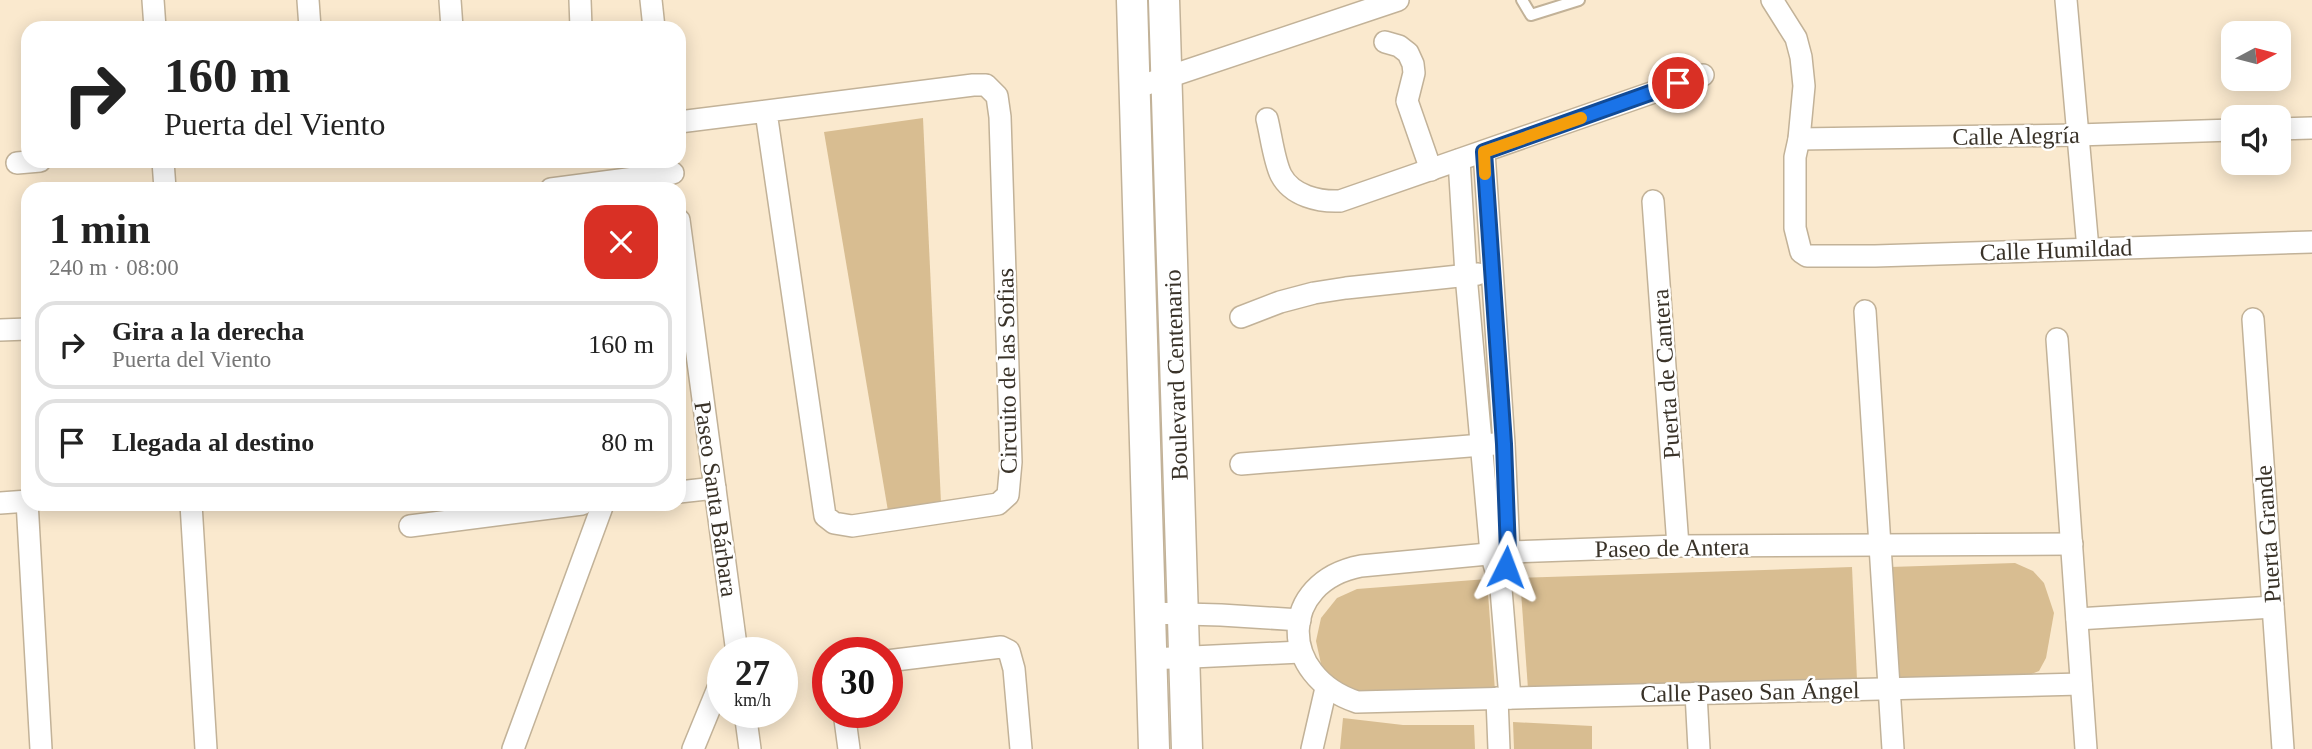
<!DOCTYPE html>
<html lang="es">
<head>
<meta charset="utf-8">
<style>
  :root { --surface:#fff; --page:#f6f6f6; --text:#222; --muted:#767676; --line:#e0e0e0 }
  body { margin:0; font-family:Georgia,serif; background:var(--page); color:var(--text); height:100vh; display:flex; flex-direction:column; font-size:26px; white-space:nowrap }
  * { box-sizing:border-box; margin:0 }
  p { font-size:23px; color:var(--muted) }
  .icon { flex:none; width:38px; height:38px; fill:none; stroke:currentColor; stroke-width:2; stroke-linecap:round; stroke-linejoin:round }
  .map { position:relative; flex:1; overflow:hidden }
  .details { position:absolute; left:21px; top:182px; width:665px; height:329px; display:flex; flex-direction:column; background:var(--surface); border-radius:21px; box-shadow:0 4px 18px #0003 }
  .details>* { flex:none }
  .banner { position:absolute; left:21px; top:21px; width:665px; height:147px; border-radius:21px; box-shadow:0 4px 18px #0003; background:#fff; color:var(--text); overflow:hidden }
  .needle { width:46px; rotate:83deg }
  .tools { position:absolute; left:2221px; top:21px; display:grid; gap:14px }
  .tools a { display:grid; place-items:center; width:70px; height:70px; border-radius:14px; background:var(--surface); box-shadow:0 4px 18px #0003; font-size:35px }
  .speed { position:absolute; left:707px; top:637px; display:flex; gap:14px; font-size:35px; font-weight:700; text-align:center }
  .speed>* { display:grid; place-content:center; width:91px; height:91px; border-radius:50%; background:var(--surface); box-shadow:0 4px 18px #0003; line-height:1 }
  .speed small { font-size:18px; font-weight:400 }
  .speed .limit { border:10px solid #d22; background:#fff; color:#111 }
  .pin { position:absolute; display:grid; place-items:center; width:60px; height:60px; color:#fff; margin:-30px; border:4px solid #fff; border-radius:50%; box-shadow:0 2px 7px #0007 }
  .me { position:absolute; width:77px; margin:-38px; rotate:3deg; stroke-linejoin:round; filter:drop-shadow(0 0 5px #0008) }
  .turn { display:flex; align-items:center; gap:24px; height:147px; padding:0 28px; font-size:32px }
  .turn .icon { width:91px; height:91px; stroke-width:2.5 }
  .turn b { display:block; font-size:49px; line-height:60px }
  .round { display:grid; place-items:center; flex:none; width:74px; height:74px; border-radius:21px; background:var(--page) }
  .headline { display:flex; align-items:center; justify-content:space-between; height:119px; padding:0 28px }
  h1 { font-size:42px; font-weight:700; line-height:52px }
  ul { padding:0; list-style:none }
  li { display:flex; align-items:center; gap:21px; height:88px; margin:0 14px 10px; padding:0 14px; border:4px solid var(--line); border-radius:21px }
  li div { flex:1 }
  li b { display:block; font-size:26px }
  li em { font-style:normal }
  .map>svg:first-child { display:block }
  .green { fill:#d8bd91 }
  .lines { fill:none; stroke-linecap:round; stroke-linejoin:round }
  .lane-casing { stroke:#c2b298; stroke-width:14 }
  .street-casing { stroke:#c2b298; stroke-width:24 }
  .secondary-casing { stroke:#c2b298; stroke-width:33 }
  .lane { stroke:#fff; stroke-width:10 }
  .street { stroke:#fff; stroke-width:21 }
  .secondary { stroke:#fff; stroke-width:30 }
  .route-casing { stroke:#114b97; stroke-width:18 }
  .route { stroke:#1a73e8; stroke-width:12 }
  .slow { stroke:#f59e0b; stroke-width:12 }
  .labels { text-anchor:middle; stroke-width:5; stroke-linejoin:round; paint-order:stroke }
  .street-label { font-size:24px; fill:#393228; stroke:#fff }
</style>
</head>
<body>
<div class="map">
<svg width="2312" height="749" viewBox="0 0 2312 749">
  <rect width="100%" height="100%" fill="#fae9ce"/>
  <!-- green -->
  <g class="green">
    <path d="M923 118 941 503 888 511 824 132Z"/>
    <path d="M2015 563 2033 571 2044 583 2054 613 2046 658 2039 671 2018 679 1896 677 1890 567Z"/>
    <path d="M1852 567 1857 680 1528 689 1520 578Z"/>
    <path d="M1487 579 1495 691 1362 694 1333 680 1321 664 1316 641 1321 618 1337 598 1357 589Z"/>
    <path d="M1343 718 1403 725H1474L1475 749H1340Z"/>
    <path d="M1513 722 1592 726V749H1514Z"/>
  </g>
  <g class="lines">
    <defs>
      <path id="lane" d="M1522 0 1531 15 1579 0"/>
      <g id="street">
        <path d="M153 0 155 28"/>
        <path d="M308 0 310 28"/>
        <path d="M450 0 452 28"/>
        <path d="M580 0 581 28"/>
        <path d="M651 0 654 28"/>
        <path d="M1772 0 1796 38 1801 57 1804 86 1799 139 1795 157V228L1801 252 1807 256H1875L2312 242"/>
        <path d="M2066 0 2088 249"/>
        <path d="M1385 42 1399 46 1408 53 1413 64 1414 73 1407 101 1431 170"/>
        <path d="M1135 88 1398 0"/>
        <path d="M1267 119C1271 135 1274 161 1281 175 1292 196 1319 202 1340 201L1703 75"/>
        <path d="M679 122 973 85H986L997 96 1000 117 1011 462 1008 495 998 504 852 526 834 523 825 516 766 112"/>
        <path d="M2278 129 2311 128"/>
        <path d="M1799 139 2077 135 2233 130"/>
        <path d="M1484 152 1504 444 1509 552 1506 563"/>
        <path d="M1459 160 1466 275 1491 553 1501 589 1510 698"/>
        <path d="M163 161 165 189"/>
        <path d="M17 163 40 161"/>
        <path d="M551 189 673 173"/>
        <path d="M1653 201 1678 546"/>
        <path d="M679 220 737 653"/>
        <path d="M1865 311 1893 749"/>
        <path d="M1241 317 1280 302 1314 293 1346 288 1478 274"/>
        <path d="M2253 319 2283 749"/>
        <path d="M0 330 28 329"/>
        <path d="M2057 339 2086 749"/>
        <path d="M1241 464 1495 444"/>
        <path d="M679 492 715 488"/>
        <path d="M27 501 41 749"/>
        <path d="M0 503 28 501"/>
        <path d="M191 504 206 749"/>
        <path d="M410 526 582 504"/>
        <path d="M2072 544 1678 546 1509 552 1361 566C1278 582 1278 676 1357 702L2081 684"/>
        <path d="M1149 613 1221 615 1300 620"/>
        <path d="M2077 619 2273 607"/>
        <path d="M1150 659 1301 652"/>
        <path d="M887 661 1001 647 1009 651 1014 669 1021 749"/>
        <path d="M1696 693 1699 749"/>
        <path d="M1497 698 1499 749"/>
        <path d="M745 712 750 749"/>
        <path d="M844 712 849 749"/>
        <path d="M513 749 603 504"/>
        <path d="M693 749 723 676"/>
        <path d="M1312 749 1326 688"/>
      </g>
      <g id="secondary">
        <path d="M1132 0 1154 749"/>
        <path d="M1164 0 1187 749"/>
      </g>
    </defs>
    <!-- lane casing -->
    <use href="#lane" class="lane-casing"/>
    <!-- street casing -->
    <use href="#street" class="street-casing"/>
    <!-- secondary casing -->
    <use href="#secondary" class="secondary-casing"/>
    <!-- lane -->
    <use href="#lane" class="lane"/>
    <!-- street -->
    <use href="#street" class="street"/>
    <!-- secondary -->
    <use href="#secondary" class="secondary"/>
  </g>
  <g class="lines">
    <defs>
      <path id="route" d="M1506 567 1508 552 1504 444 1484 152 1678 83"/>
    </defs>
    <!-- route casing -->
    <use href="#route" class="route-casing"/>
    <!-- route -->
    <use href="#route" class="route"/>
    <!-- slow -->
    <path class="slow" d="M1485 174 1484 152 1581 118"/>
  </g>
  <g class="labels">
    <!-- street labels -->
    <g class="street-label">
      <text transform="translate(2016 136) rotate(-1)" y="8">Calle Alegría</text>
      <text transform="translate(2056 250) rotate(-2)" y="8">Calle Humildad</text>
      <text transform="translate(1007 371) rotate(-91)" y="8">Circuito de las Sofias</text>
      <text transform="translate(1666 374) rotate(-94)" y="8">Puerta de Cantera</text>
      <text transform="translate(1176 375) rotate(-92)" y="8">Boulevard Centenario</text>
      <text transform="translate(716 499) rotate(82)" y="8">Paseo Santa Bárbara</text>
      <text transform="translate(2268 534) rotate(-94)" y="8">Puerta Grande</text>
      <text transform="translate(1672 548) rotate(-1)" y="8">Paseo de Antera</text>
      <text transform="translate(1750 692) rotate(-1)" y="8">Calle Paseo San Ángel</text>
    </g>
  </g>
</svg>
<div class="tools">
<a><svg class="needle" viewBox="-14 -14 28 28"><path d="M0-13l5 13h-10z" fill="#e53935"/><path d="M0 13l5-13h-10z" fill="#767676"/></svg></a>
<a><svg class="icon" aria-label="sound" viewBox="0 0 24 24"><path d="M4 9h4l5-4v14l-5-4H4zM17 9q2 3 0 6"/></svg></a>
</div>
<div class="speed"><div>27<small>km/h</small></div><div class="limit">30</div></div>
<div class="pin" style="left:1678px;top:83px;background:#d93025"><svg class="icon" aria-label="arrive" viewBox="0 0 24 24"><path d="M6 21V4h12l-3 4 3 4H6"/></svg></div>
<svg class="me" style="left:1506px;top:567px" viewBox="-20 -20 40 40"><path d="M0-17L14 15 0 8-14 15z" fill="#1a73e8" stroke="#fff" stroke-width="4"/></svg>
<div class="banner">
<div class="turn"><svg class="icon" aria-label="right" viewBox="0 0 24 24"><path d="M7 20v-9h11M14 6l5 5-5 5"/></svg><div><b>160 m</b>Puerta del Viento</div></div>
</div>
<section class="details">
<div class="headline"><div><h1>1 min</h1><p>240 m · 08:00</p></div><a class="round" style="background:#d93025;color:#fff"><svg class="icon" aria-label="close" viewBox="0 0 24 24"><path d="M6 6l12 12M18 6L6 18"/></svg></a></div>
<ul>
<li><svg class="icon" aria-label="right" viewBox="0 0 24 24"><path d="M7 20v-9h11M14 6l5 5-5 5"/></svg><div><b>Gira a la derecha</b><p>Puerta del Viento</p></div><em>160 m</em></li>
<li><svg class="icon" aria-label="arrive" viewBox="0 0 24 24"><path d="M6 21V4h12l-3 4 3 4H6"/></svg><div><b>Llegada al destino</b></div><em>80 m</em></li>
</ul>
</section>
</div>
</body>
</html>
